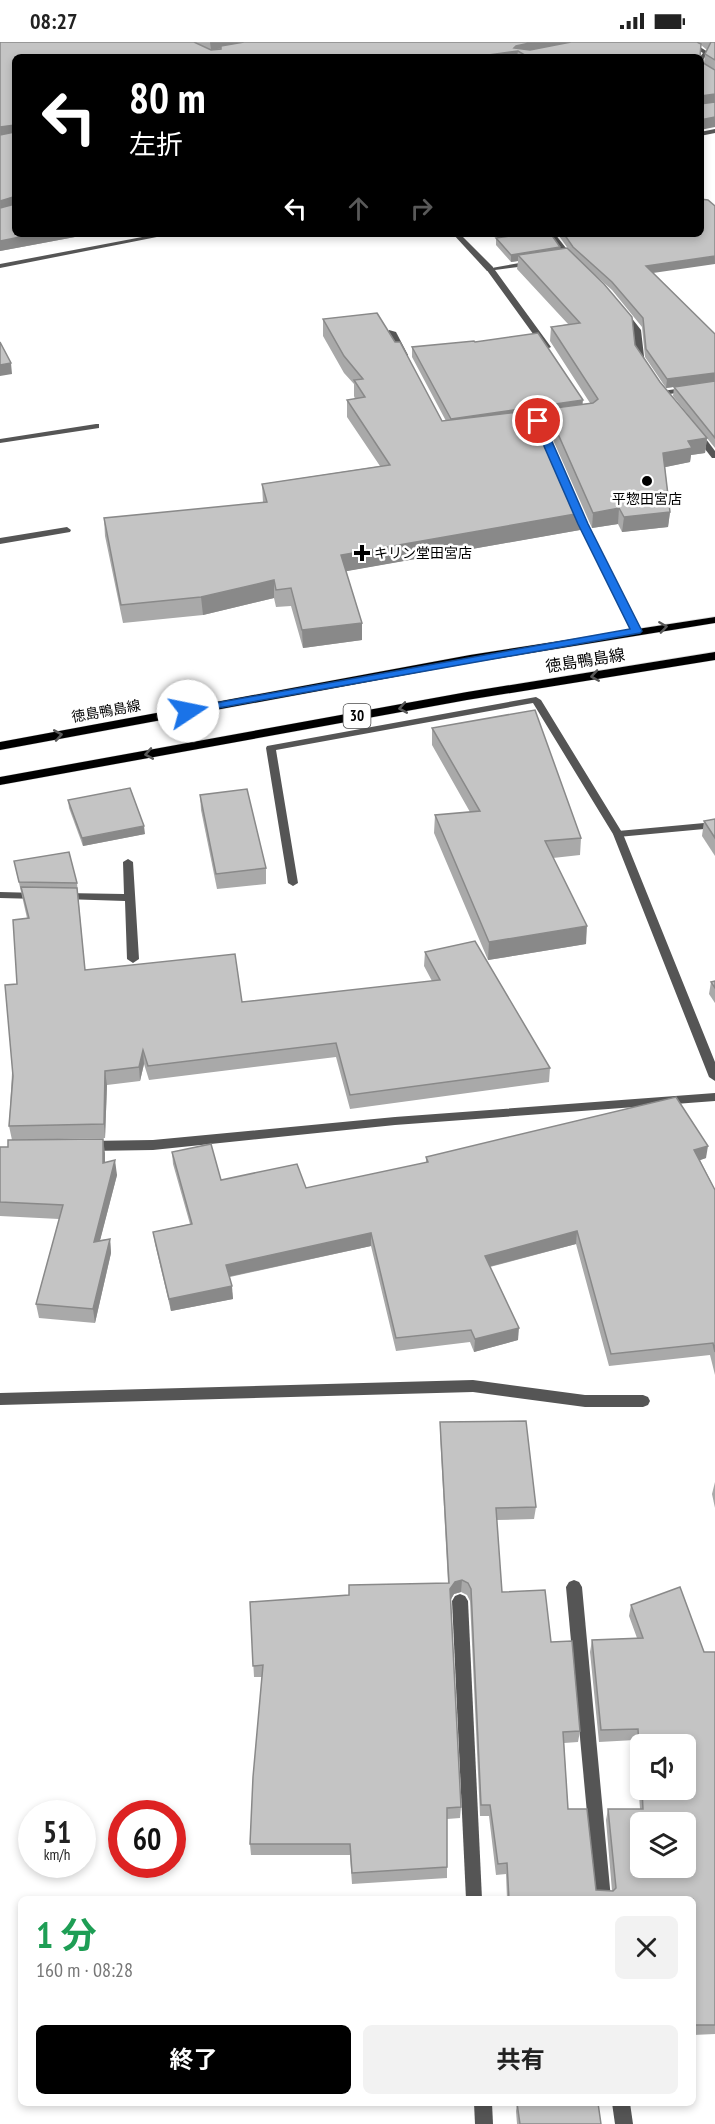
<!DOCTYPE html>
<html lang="ja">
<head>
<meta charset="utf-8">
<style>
  :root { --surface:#fff; --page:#f2f2f2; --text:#222; --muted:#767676; --accent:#000 }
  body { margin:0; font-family:"PT Sans Narrow","Noto Sans JP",sans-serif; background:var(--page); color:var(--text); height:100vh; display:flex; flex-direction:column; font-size:22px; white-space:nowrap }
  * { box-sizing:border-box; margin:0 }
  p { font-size:20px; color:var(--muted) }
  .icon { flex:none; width:33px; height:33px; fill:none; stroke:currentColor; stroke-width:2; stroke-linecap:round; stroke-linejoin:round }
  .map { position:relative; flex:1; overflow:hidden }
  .panel { position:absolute; left:18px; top:1854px; width:678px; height:210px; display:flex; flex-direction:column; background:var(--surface); border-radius:9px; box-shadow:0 3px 9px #0003 }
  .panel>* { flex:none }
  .banner { position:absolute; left:12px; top:12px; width:692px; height:183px; border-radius:9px; box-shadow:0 3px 9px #0003; background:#000; color:#fff; overflow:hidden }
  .fabs { position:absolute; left:630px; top:1692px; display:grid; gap:12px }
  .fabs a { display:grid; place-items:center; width:66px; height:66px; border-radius:9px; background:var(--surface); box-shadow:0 3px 9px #0003; font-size:30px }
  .speed { position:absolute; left:18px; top:1758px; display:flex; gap:12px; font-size:30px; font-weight:700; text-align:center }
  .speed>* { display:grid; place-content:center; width:78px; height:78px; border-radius:50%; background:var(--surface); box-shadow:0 3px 9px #0003; line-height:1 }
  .speed small { font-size:15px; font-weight:400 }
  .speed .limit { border:9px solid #d22; background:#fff; color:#111 }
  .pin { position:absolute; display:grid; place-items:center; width:51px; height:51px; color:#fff; margin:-26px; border:3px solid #fff; border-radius:50%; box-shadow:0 2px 6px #0007 }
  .me { position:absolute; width:66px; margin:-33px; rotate:79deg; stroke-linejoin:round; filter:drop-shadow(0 0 4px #0008) }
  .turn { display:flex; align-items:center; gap:21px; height:126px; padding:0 18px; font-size:27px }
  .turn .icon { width:78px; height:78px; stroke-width:2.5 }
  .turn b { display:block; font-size:42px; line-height:51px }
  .lanes { display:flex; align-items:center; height:57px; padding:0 18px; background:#0003; justify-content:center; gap:30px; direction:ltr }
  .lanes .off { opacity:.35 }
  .round { display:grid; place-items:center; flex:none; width:63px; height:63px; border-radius:9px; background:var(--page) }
  .overview { display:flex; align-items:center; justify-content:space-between; height:102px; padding:0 18px }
  h1 { font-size:36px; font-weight:700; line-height:45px; color:#1e9e55 }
  .action { display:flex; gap:12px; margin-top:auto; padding:12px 18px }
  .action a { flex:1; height:69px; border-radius:9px; background:var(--accent); color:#fff; font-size:24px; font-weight:700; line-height:69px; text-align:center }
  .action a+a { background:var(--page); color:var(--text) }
  .status { display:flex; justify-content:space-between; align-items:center; height:42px; padding:0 30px; background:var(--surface); direction:ltr }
  .status svg { height:16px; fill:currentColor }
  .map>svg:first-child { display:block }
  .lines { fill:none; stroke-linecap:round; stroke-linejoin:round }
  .primary-casing { stroke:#dbdbdb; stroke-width:1 }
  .service { fill:#555; fill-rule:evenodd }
  .minor { fill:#555; fill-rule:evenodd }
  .primary { fill:#000; fill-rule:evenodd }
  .wall { fill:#a9a9a9; fill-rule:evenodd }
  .shaded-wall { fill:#898989 }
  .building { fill:#c4c4c4; stroke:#898989; stroke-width:1.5; fill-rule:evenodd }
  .oneway { stroke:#595959 }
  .route { fill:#1a73e8; stroke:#114b97; stroke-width:1.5 }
  .poi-dot { fill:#000; stroke:#fff; stroke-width:2 }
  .labels { text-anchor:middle; stroke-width:5; stroke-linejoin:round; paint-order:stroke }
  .far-poi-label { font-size:14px; fill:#000; stroke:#fff }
  .far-street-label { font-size:14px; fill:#000; stroke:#fff }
  .shield { fill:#fff; stroke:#4c4c4c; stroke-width:1.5 }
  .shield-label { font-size:15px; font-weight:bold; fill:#000 }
  .street-label { font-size:16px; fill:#000; stroke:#fff }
</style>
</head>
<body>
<div class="status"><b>08:27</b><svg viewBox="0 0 49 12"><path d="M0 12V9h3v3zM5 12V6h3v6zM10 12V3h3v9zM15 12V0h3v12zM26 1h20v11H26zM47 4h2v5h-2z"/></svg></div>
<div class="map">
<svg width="715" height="2082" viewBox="0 0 715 2082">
  <rect width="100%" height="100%" fill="#fff"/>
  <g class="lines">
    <defs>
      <g id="primary">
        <path d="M715 575V581L470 621 0 708V700L470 613Z"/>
        <path d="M715 610V618L467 658 0 743V735L467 650Z"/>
      </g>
    </defs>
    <!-- primary casing -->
    <use href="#primary" class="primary-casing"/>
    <!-- service -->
    <g class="service">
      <path d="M453 192H460L493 225V229H487Z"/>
      <path d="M96 382H99V386L0 401V397Z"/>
      <path d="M67 485 71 488 70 490 0 502V496Z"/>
      <path d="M715 780V786L618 795 613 792 618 789Z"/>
    </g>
    <!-- minor -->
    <g class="minor">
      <path d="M685 0H692L708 10 702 20 700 21V15L703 11Z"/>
      <path d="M715 87V91L700 94V90Z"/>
      <path d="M158 192H172L0 226V222Z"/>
      <path d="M548 192H555L573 215 571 216 561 217V215L564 214Z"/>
      <path d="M531 219 535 221 534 223 495 228 551 305 547 307H544L486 227Z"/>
      <path d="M621 270H627L641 288 645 323H639L635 316 633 288 620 272Z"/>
      <path d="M389 288 396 290 408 313 407 315 400 313 388 290Z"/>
      <path d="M715 341V345L663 353 659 351 663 349Z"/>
      <path d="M563 373 567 375 566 377 524 383 520 381 524 379Z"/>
      <path d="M694 389H700L715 409V416H712L694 393Z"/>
      <path d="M575 460 579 463 641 589 639 591 636 592 631 589 571 463Z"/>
      <path d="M536 655 541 658 623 792 715 1020V1039L709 1035 613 792 533 661 276 708 298 841 293 844 288 841 266 706 267 704Z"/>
      <path d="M128 817 133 820 139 917 133 921 127 917 125 859 64 857 59 854 64 851 124 852 123 820Z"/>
      <path d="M0 850 38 851 43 854 38 857 0 856Z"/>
      <path d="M715 1051V1059L395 1083 153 1108 88 1109 84 1107 82 1104 84 1101 88 1099 153 1098 395 1075Z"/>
      <path d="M473 1338 585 1353H643L648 1355 650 1359 648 1363 643 1365H585L473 1350 0 1363V1351Z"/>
      <path d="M574 1538 579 1540 582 1545 611 1857H595L566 1545 569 1540Z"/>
      <path d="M460 1552 465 1554 468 1559 482 1857H466L452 1559 455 1554Z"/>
      <path d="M474 2061H492L493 2082H475Z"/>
      <path d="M612 2061H630L633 2082H615Z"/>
    </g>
    <!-- primary -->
    <use href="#primary" class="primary"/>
  </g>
  <!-- wall -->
  <g class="wall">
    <path d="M0 0H715V85L704 21 705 12 707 8 701 3 700 15H15V192H91L0 209Z"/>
    <path d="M559 192H700L653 231 715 292V406L673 354 674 345 698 342 666 346 645 315 642 285 612 248 593 231 635 303 660 340 707 396 705 411 691 413 690 420 665 425 670 470 668 485 622 490 618 482 592 486 546 382 547 372 537 374 581 471 580 488 346 529 362 581V598L303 606 291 564 276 565 274 556 203 573 123 581 105 494 104 476 263 461 262 442 380 424 347 375V358L355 357 354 354V342L344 331 323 294V277L442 379H446L412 315V305L475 300 583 362 590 361 550 299 551 285 568 282 517 227 518 219 511 220 496 203V196L569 208 559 194Z"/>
    <path d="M432 686 581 796 580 813 553 816 586 902 488 918 434 791 435 773 470 770 432 703Z"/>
    <path d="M200 753 266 826V842L217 847 201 768Z"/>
    <path d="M68 758 145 792 83 804 69 766Z"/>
    <path d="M715 777V814L702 794 704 779Z"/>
    <path d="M14 819 77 841 85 928 242 960 432 939 424 924 425 910 550 1026 549 1040 350 1067 336 1015 149 1038 144 1022 140 1039 107 1043 105 1096 12 1098 9 1084 17 942 27 876Z"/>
    <path d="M715 939V961L709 952 711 940Z"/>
    <path d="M0 1105 105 1111V1120L117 1133 100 1198 110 1197 111 1211 95 1281 39 1276 36 1262 59 1177 0 1174Z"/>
    <path d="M172 1110 221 1138 306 1146 426 1121V1115L706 1116 700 1118 715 1148V1333L710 1313 609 1324 576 1202 490 1225 518 1298 474 1310 470 1300 396 1309 371 1204 230 1235 233 1257 171 1269 155 1202 153 1190 190 1182 173 1122Z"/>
    <path d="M440 1380 536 1465 534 1477 496 1478 502 1550 551 1600 580 1689 578 1700 564 1701 568 1767 596 1848 612 1849 606 1778 608 1767H640L635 1698 599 1700 590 1610 592 1598 637 1596 629 1574 631 1563 704 1610H715V1992L693 1993V1857H507L506 1832 496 1833 489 1774H480L470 1559 467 1553 461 1550 454 1552 451 1557 461 1765 460 1776 447 1777V1836L352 1842 350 1813H251L250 1802 262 1635H254L250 1560 349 1553 448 1541 440 1392ZM640 1702 686 1748H640Z"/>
    <path d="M715 1440V1466L712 1452Z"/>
    <path d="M517 2061H598L601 2082H517L516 2069Z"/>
  </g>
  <!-- shaded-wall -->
  <g class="shaded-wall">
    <path d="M210 0H257L211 8Z"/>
    <path d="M534 0H581L522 11 518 9 517 15H474L514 6 516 4Z"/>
    <path d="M715 52V61L700 64 701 54Z"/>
    <path d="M715 75V85L700 88V78Z"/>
    <path d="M15 83V92L0 95V85Z"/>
    <path d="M13 155 15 165 0 169V159Z"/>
    <path d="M35 192H91L0 209V199Z"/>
    <path d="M560 205V212L518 213V219L511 220V213Z"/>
    <path d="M715 214V222L646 232V224Z"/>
    <path d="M11 321 12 332 0 334V323Z"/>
    <path d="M715 331V339L666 346 667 337Z"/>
    <path d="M583 358 582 367H547V372L450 387 451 377Z"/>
    <path d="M707 396 705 411 691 413 690 420 661 426 663 411 688 399Z"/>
    <path d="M619 466 618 482 592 486 593 471Z"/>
    <path d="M670 470 668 485 622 490 624 475Z"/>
    <path d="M581 471 580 488 342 530 341 513Z"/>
    <path d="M274 538V556L203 573 201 555Z"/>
    <path d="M362 581V598L303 606 302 588Z"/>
    <path d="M144 784 145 792 83 804 82 796Z"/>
    <path d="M587 884 586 902 488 918 489 900Z"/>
    <path d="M143 1008 144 1022 140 1039 139 1025Z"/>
    <path d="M105 1029 107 1043 105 1096 104 1082Z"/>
    <path d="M103 1097 105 1111V1135L103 1121Z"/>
    <path d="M708 1104 706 1116 692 1121 694 1108Z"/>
    <path d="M115 1118 117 1133 96 1214 94 1200Z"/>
    <path d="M577 1189 576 1202 484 1226 485 1214Z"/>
    <path d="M371 1191V1204L227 1235 226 1223Z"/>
    <path d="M110 1197 111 1211 95 1281 93 1267Z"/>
    <path d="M232 1244 233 1257 171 1269 169 1257Z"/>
    <path d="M519 1286 518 1298 474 1310 475 1297Z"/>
    <path d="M462 1538 461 1550 454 1552 450 1559V1547L455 1540Z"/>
  </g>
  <!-- building -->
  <g class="building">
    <path d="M0 0H194L211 8 221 7V4L244 0H534L516 4 514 6 530 8 571 0H697L701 2 700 15H528L518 9 474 15H15V83L0 85Z"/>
    <path d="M711 0H715V18L705 12Z"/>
    <path d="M700 19 715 28V52L701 54 700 55Z"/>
    <path d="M715 60V75L700 78V62Z"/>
    <path d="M15 85V156L13 155 0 159V93L14 90Z"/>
    <path d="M700 157 708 158 715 164V214L646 224 715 292V331L667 337 646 307 643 276 612 240 573 205 564 192H700Z"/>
    <path d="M15 162V192H35L0 199V166Z"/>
    <path d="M524 192H551L560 205 511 213 496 196Z"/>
    <path d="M567 206 604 242 632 275 635 303 660 340 707 396 688 399 692 406 663 411 670 470 624 475 619 466 593 471 547 367 593 361 598 357 551 285 580 281 518 213Z"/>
    <path d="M377 271 395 300H400L442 379 535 368 581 471 341 513 362 581 302 588 291 546 276 548 274 538 201 555 121 563 104 476 267 460 262 442 390 423 347 358 365 355 354 338 363 337 344 314 323 277Z"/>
    <path d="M538 291 583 358 451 377 412 305 474 299 475 300Z"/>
    <path d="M0 300 11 321 0 323Z"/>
    <path d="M715 339V396L674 345Z"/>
    <path d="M535 668 581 796 545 799 587 884 489 900 435 773 480 769 432 686Z"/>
    <path d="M130 746 144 784 82 796 68 758Z"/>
    <path d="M247 747 266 826 216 832 200 753Z"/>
    <path d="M715 777V796L704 779Z"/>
    <path d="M69 810 77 841 19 840 14 819Z"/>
    <path d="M21 845 77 846 85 928 235 912 242 960 440 938 425 910 475 899 550 1026 350 1053 336 1001 148 1024 143 1008 139 1025 105 1029 104 1082 9 1084 13 1034 5 943 17 942 13 878 29 876Z"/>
    <path d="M715 939V946L711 940Z"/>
    <path d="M676 1055 708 1104 694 1108 715 1148V1310L713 1301 611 1312 577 1189 485 1214 519 1286 475 1297 471 1288 396 1296 371 1191 226 1223 232 1244 169 1257 153 1190 192 1182 172 1110 211 1102 221 1138 297 1122 306 1146 428 1120 426 1115Z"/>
    <path d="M103 1097V1121L115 1118 94 1200 110 1197 93 1267 36 1262 63 1163 0 1160V1105H8V1098Z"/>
    <path d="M526 1379 536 1465 496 1466 502 1550 545 1548 551 1600 572 1599 580 1689 563 1690 568 1767H587L596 1848 613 1849 616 1846 608 1767H643L642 1748H686V1702H640V1727L638 1687 601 1688 592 1598 643 1596 631 1563 680 1545 704 1610H715V1983H693V1857H509L507 1821 498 1822 490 1763H481L471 1547 468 1541 462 1538 455 1540 450 1547 461 1765 447 1766V1825L352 1831 350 1802H250L253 1735 263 1623 253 1624 250 1560 349 1553V1543L449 1541 440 1380ZM640 1780H686V1826H640Z"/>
    <path d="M517 2061H598L601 2082H520Z"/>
  </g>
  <!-- one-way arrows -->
  <defs><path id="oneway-chevron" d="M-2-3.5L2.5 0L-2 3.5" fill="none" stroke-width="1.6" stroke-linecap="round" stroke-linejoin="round" transform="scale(1.5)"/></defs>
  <g class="oneway">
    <use href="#oneway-chevron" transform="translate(663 585) rotate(-8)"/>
    <use href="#oneway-chevron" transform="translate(595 634) rotate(171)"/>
    <use href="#oneway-chevron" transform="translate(403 666) rotate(170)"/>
    <use href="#oneway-chevron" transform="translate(58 693) rotate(-10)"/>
    <use href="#oneway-chevron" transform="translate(149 712) rotate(170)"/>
  </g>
  <!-- route -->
  <path class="route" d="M535 377 543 379 588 482 642 589 640 591 184 672V667L188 666 630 587 578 482 533 379Z"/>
  <!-- markers -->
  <g class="poi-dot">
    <circle cx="647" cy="439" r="6"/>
    <path d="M359 502h6v6h6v6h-6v6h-6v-6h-6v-6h6z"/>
  </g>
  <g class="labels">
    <!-- far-poi labels -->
    <g class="far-poi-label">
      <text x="647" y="462">平惣田宮店</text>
      <text x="374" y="516" text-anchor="start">キリン堂田宮店</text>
    </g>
    <!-- far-street labels -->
    <g class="far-street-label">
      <text transform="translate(106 669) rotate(-10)" y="5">徳島鴨島線</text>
    </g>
    <!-- shield labels -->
    <rect class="shield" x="343.5" y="662" width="27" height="24" rx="4.5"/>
    <g class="shield-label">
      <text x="357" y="679">30</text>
    </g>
    <!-- street labels -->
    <g class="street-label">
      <text transform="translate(585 618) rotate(-9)" y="6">徳島鴨島線</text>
    </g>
  </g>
</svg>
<div class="fabs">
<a><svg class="icon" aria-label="sound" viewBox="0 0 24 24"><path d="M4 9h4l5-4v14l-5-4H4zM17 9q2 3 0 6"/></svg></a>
<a><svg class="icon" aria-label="layers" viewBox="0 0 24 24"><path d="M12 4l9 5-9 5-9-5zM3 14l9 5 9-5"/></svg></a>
</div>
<div class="speed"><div>51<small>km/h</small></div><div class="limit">60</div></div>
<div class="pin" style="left:538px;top:379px;background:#d93025"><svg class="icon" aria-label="arrive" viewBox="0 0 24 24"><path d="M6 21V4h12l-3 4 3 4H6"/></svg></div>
<svg class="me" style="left:188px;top:669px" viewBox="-20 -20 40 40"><circle r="19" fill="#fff"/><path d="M0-13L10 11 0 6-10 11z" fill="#1a73e8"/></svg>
<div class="banner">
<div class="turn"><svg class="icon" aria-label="left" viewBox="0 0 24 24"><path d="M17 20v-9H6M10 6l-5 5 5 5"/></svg><div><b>80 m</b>左折</div></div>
<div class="lanes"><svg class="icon" aria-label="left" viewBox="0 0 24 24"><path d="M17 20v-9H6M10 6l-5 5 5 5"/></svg><svg class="icon off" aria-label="ahead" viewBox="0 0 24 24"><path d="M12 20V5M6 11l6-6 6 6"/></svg><svg class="icon off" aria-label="right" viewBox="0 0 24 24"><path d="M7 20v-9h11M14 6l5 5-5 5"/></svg></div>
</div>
<section class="panel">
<div class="overview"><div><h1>1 分</h1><p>160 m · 08:28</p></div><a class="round"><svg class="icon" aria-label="close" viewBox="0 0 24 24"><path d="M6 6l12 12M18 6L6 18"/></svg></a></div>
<div class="action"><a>終了</a><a>共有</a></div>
</section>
</div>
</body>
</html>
